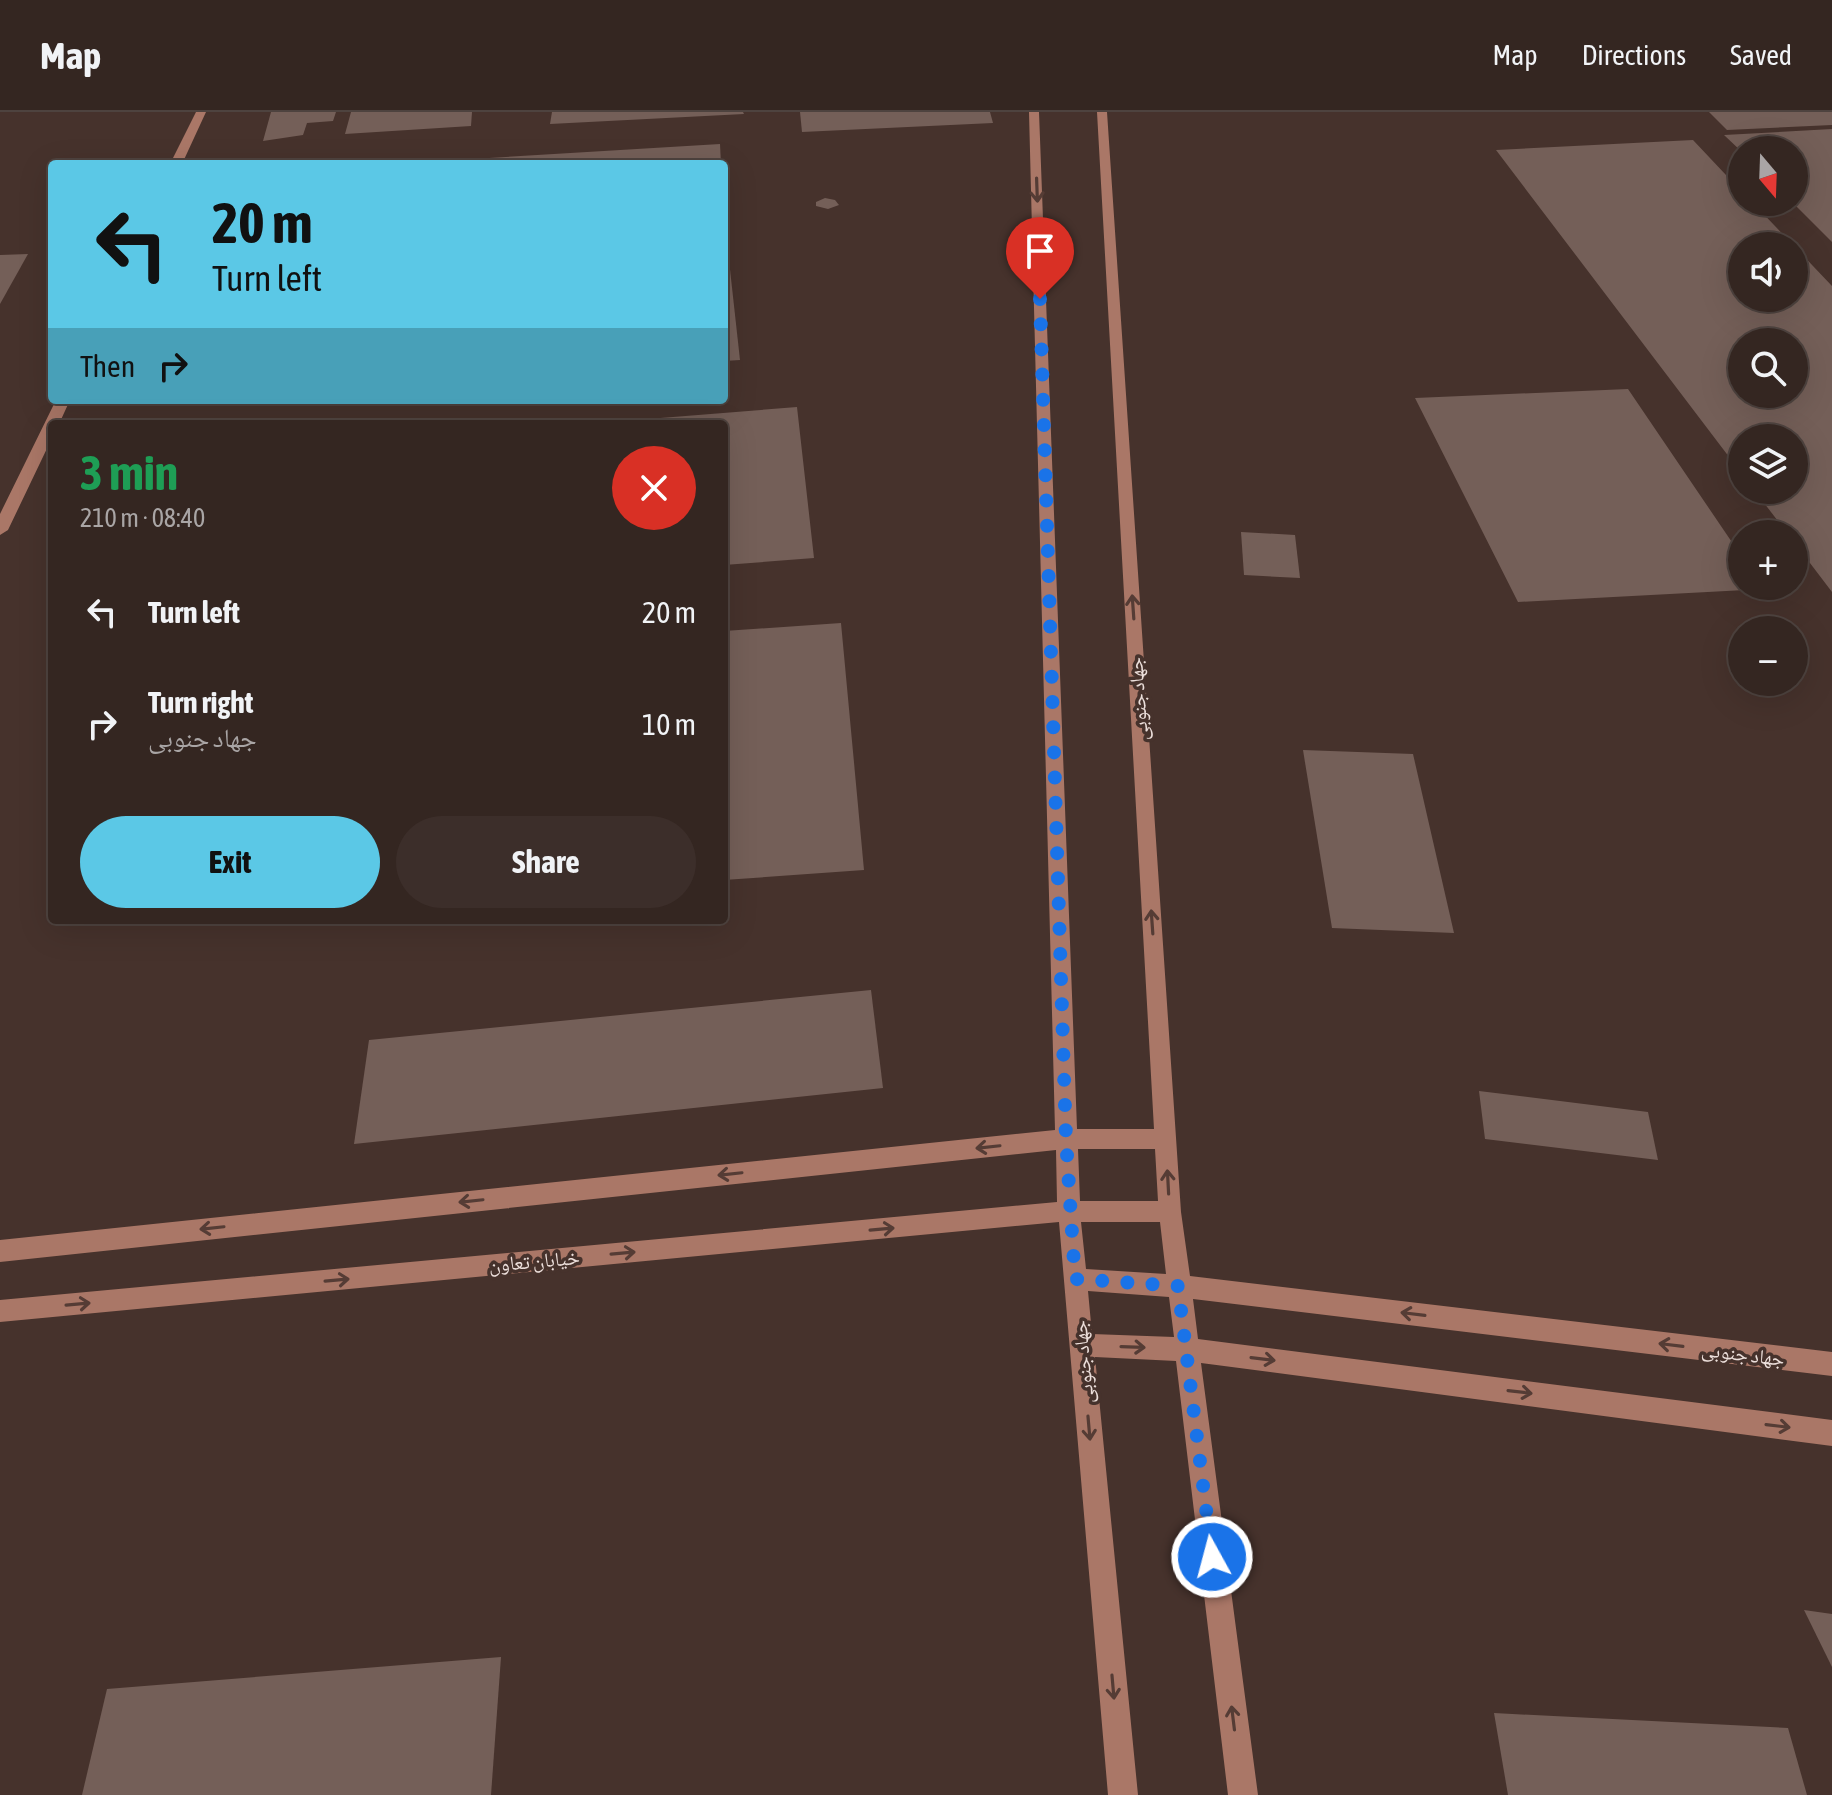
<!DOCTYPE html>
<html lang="en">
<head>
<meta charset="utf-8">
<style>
  :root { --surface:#342621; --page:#3c2e2a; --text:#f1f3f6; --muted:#a9a5a5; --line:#4e433f; --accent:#5bc8e6 }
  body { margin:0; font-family:"Asap Condensed","Noto Naskh Arabic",sans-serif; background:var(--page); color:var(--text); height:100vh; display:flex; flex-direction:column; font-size:30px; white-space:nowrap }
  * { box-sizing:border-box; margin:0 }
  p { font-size:26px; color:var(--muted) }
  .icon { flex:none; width:44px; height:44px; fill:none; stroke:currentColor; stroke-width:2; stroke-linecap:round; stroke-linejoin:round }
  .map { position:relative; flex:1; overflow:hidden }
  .sheet { position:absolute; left:48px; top:308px; width:680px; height:504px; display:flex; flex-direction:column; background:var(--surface); border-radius:8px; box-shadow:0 8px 32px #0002,0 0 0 2px var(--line) }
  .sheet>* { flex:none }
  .guide { position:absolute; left:48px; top:48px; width:680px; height:244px; border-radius:8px; box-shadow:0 8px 32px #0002,0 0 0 2px var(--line); background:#5bc8e6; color:#111; overflow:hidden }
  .needle { width:52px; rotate:161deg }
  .fabs { position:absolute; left:1728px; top:24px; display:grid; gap:16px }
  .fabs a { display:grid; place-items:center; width:80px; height:80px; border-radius:50%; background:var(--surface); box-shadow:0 8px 32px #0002,0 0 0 2px var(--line); font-size:40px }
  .pin { position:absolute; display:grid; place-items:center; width:68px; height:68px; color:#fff; margin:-82px -34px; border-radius:50% 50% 50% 0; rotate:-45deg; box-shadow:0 0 8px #0007 }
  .pin .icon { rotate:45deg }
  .me { position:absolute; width:88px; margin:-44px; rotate:353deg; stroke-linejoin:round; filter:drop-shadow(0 0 6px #0008) }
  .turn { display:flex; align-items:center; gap:28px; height:168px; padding:0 32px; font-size:36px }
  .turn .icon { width:104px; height:104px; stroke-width:2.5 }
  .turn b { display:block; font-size:56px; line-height:68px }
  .then { display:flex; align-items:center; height:76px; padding:0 32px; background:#0003; gap:16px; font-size:30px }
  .round { display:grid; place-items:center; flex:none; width:84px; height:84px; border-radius:42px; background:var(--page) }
  .head { display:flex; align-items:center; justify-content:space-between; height:136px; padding:0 32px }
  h1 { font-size:48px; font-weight:700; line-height:60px; color:#1e9e55 }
  .cta { display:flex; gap:16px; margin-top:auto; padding:16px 32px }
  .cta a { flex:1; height:92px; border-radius:48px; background:var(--accent); color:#111; font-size:32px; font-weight:700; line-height:92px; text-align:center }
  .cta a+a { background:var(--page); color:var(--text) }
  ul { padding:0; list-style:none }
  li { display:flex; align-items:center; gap:24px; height:112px; padding:0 32px }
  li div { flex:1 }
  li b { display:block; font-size:30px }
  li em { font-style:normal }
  header { display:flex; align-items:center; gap:48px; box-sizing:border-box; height:112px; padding:0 40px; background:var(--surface); border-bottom:2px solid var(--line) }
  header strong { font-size:38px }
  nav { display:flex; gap:44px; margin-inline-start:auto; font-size:28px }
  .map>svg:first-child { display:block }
  .building { fill:#745f58; fill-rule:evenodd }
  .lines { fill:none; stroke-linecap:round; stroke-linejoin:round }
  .minor { fill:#aa7767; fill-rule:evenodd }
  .oneway { stroke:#553c35 }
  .route { stroke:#1a73e8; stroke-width:14; stroke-dasharray:0 25.2 }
  .labels { text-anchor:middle; stroke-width:7; stroke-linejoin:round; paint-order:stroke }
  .street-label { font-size:20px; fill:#ecdfdb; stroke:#46322c }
</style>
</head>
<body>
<header>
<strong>Map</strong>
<nav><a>Map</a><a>Directions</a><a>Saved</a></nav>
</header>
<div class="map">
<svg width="1832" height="1683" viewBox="0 0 1832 1683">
  <rect width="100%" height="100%" fill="#46322c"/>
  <!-- building -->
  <g class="building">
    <path d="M271 0H336L333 9 307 11 303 23 263 29Z"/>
    <path d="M351 0H472L471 14 345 22Z"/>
    <path d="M552 0H743L744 2 550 12Z"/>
    <path d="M800 0H990L993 11 802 20Z"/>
    <path d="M1709 0H1832V13L1727 18Z"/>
    <path d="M1832 17V130L1794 92V38L1742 40 1724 23Z"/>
    <path d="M1693 28 1742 80V90H1752L1794 134H1742V186H1794V134L1832 174V480L1794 430V422H1788L1754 378H1794V326H1742V362L1496 38ZM1742 230H1794V282H1742Z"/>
    <path d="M720 32 721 52H422V50Z"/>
    <path d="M825 86 835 88 839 93 828 97 816 94V90Z"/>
    <path d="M724 103 740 248 724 249Z"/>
    <path d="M28 142 0 192V143Z"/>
    <path d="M1628 277 1742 445V474H1762L1764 477 1518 490 1415 286Z"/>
    <path d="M797 295 814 446 724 453V312H585Z"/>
    <path d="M1241 420 1295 423 1300 466 1244 463Z"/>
    <path d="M841 511 864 758 724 768V519Z"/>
    <path d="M1303 638 1413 642 1454 821 1332 816Z"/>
    <path d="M871 878 883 976 354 1032 369 928Z"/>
    <path d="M1479 979 1648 1000 1658 1048 1485 1027Z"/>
    <path d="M1804 1498 1832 1502V1555Z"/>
    <path d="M501 1545 491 1683H82L107 1577Z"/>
    <path d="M1494 1601 1788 1616 1807 1683H1508Z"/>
  </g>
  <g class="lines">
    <!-- minor -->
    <g class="minor">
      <path d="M196 0H206L182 52H170Z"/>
      <path d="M1029 0H1039L1077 1017H1154L1097 0H1107L1181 1100 1190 1164 1832 1240V1264L1193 1187 1198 1227 1832 1308V1334L1201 1251 1258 1683H1228L1176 1249 1095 1245 1138 1683H1108L1059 1110 0 1210V1188L1057 1090 1056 1038 0 1150V1128L1055 1018ZM1078 1037H1155L1158 1089H1080ZM1081 1110H1160L1166 1162 1086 1157ZM1088 1179 1169 1185 1174 1225 1092 1222Z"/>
      <path d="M56 288H70L59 312H52V326L8 418 0 423V402Z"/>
    </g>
  </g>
  <!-- one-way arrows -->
  <defs><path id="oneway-shaft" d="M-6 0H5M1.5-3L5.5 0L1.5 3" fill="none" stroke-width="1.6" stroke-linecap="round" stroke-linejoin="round" transform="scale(2)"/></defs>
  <g class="oneway">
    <use href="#oneway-shaft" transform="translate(1037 78) rotate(88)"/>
    <use href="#oneway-shaft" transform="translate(1133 495) rotate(-94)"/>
    <use href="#oneway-shaft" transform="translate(1152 810) rotate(-94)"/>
    <use href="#oneway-shaft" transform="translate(988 1035) rotate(174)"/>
    <use href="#oneway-shaft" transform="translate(730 1062) rotate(174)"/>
    <use href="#oneway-shaft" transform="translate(1168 1070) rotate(-93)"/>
    <use href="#oneway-shaft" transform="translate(471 1089) rotate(174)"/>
    <use href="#oneway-shaft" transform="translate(212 1116) rotate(174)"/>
    <use href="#oneway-shaft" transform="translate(882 1117) rotate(-5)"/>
    <use href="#oneway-shaft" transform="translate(623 1141) rotate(-5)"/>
    <use href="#oneway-shaft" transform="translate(337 1168) rotate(-5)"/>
    <use href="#oneway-shaft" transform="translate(78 1192) rotate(-5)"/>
    <use href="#oneway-shaft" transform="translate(1413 1202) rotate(-173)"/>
    <use href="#oneway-shaft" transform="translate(1671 1233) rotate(-173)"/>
    <use href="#oneway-shaft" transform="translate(1133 1235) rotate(2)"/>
    <use href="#oneway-shaft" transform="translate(1263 1247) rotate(7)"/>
    <use href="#oneway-shaft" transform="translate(1520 1280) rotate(7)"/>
    <use href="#oneway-shaft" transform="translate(1778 1314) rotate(7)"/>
    <use href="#oneway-shaft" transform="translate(1089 1316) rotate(85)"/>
    <use href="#oneway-shaft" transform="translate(1113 1575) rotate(85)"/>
    <use href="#oneway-shaft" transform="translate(1233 1606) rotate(-97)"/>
  </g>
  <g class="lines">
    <!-- route -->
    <path class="route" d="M1040 187 1066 1027 1075 1167 1178 1174 1212 1445"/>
  </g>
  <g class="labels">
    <!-- street labels -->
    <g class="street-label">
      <text transform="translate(1138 587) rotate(-94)" y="7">جهاد جنوبی</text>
      <text transform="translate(534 1149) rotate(-5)" y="7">خیابان تعاون</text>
      <text transform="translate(1743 1242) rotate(7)" y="7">جهاد جنوبی</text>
      <text transform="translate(1083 1250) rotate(-95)" y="7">جهاد جنوبی</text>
    </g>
  </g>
</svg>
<div class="fabs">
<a><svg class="needle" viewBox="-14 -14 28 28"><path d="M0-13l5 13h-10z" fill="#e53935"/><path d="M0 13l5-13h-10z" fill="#a9a5a5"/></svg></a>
<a><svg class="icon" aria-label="sound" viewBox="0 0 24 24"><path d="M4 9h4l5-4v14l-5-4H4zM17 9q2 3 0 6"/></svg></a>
<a><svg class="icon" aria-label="search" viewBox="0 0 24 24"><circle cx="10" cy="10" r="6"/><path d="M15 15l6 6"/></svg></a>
<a><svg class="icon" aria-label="layers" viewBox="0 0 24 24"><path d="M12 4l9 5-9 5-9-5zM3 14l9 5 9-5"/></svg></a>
<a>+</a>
<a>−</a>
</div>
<div class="pin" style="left:1040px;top:187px;background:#d93025"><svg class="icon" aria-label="arrive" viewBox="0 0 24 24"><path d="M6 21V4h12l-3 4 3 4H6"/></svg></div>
<svg class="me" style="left:1212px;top:1445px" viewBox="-20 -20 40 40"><circle r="17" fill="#1a73e8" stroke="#fff" stroke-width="3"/><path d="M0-11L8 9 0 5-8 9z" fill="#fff"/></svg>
<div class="guide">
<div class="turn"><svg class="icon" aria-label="left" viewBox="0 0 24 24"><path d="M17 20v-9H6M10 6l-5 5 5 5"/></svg><div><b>20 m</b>Turn left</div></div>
<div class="then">Then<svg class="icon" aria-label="right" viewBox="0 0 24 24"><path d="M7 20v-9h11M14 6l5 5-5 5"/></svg></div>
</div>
<section class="sheet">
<div class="head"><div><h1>3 min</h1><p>210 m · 08:40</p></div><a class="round" style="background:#d93025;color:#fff"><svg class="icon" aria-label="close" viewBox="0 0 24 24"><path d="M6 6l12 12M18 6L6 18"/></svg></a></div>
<ul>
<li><svg class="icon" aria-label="left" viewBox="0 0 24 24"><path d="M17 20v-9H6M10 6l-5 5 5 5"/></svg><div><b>Turn left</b></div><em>20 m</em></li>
<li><svg class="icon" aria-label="right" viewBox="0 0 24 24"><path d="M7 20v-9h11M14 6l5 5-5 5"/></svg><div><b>Turn right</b><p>جهاد جنوبی</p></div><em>10 m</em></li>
</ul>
<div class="cta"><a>Exit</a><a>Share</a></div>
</section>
</div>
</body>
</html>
